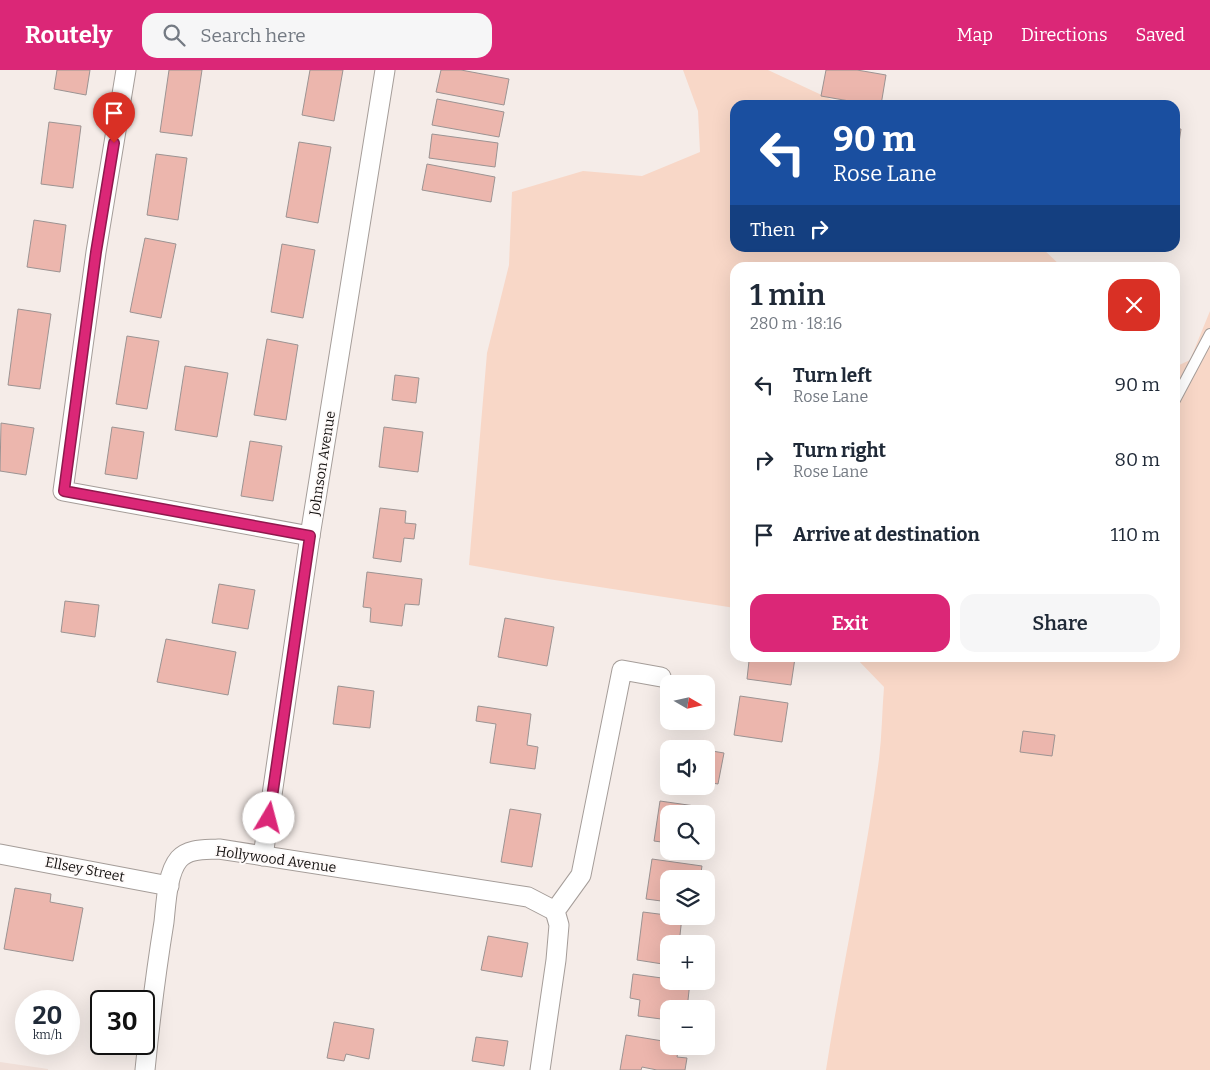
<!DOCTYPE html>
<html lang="en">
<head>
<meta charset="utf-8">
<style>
  :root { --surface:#fff; --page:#f6f6f7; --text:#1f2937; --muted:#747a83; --accent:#db2777 }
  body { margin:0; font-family:Bitter,serif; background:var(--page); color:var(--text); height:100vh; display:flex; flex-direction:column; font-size:19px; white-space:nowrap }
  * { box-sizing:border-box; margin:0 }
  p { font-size:16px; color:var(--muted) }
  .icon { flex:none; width:28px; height:28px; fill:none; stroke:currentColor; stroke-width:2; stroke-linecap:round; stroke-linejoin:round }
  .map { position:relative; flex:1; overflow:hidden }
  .drawer { position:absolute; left:730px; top:192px; width:450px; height:400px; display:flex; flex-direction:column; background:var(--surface); border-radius:15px; box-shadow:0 5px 20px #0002 }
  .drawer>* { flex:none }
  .top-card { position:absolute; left:730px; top:30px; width:450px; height:152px; border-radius:15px; box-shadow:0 5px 20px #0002; background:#1a4fa0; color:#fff; overflow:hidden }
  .needle { width:32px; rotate:99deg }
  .tools { position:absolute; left:660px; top:605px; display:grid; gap:10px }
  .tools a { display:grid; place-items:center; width:55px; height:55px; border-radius:10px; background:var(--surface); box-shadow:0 5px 20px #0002; font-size:25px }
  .speed { position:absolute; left:15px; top:920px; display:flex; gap:10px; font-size:25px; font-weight:700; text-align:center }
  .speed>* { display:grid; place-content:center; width:65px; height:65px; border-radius:50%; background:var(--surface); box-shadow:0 5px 20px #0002; line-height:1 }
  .speed small { font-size:12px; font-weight:400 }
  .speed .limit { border:2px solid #111; border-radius:8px; background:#fff; color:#111 }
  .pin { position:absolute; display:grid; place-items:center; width:42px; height:42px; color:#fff; margin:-51px -21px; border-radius:50% 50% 50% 0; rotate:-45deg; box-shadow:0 0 5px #0007 }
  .pin .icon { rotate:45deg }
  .me { position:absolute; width:55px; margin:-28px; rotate:8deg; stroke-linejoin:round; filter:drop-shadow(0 0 4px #0008) }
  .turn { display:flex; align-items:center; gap:18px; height:105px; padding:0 20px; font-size:22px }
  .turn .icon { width:65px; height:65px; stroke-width:2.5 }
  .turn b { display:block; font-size:35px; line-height:42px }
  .then { display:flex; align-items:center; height:48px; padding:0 20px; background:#0003; gap:10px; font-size:19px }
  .round { display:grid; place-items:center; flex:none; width:52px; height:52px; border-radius:15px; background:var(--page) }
  .summary { display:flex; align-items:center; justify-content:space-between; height:85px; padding:0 20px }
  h1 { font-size:30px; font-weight:600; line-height:38px }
  .button { display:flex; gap:10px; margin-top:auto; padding:10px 20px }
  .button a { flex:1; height:58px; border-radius:15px; background:var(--accent); color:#fff; font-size:20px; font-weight:600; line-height:58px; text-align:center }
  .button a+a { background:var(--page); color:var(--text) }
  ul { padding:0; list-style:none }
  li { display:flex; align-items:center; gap:15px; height:75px; padding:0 20px }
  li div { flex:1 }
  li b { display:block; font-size:19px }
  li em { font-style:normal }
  header { display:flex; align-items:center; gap:30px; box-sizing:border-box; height:70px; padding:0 25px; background:var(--accent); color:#fff }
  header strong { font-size:24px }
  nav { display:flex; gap:28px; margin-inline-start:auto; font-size:18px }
  .search { width:350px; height:45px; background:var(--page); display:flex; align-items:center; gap:12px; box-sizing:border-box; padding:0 18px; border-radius:15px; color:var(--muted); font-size:19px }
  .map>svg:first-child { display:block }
  .built { fill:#f0dfd8 }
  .green { fill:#f8d7c7 }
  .building { fill:#ecb6ad; stroke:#9c9392 }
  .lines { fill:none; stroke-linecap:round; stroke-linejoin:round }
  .lane-casing { stroke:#a59d99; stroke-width:12 }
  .street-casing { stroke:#a59d99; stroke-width:21 }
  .lane { stroke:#fff; stroke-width:10 }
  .street { stroke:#fff; stroke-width:19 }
  .route-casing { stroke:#8e194d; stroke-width:12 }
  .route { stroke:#db2777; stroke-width:9 }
  .labels { text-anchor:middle; stroke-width:4; stroke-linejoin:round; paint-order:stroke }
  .street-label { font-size:14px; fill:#151211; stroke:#fefaf9 }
</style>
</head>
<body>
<header>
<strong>Routely</strong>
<div class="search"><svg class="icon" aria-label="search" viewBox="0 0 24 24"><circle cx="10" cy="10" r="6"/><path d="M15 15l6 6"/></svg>Search here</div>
<nav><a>Map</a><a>Directions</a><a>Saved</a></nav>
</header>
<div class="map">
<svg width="1210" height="1000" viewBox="0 0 1210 1000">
  <rect width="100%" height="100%" fill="#f5ece8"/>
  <!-- built -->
  <path class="built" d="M0 992 48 999V1000H0Z"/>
  <!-- green -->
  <g class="green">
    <path d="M683 0H768L843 35H735V178H1042L1062 197 735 198V538L548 509 469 495 487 283 509 195 512 122 583 101 642 106 700 82 698 41Z"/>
    <path d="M1210 241V1000H826C842 896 866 793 879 689 882 665 882 641 884 617L856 588H1175V297L1190 290Z"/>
  </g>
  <!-- building -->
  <g class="building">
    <path d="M57 0H90L86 25 54 19Z"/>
    <path d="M169 0H202L192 66 160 62Z"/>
    <path d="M310 0H343L334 51 302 45Z"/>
    <path d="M441 0H461L509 9 504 35 436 22Z"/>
    <path d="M826 0H857L886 5 881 35H872L821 26Z"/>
    <path d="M437 29 504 42 499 67 432 55Z"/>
    <path d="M49 52 81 56 73 118 41 114Z"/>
    <path d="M1175 59H1181L1175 100Z"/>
    <path d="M432 64 498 73 495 97 429 88Z"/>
    <path d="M299 72 331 77 318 153 286 147Z"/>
    <path d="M156 84 187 88 178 150 147 145Z"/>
    <path d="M427 94 495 107 491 132 422 120Z"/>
    <path d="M34 150 66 155 60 202 27 197Z"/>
    <path d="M145 168 176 174 161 248 130 242Z"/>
    <path d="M282 174 315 180 303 248 271 242Z"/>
    <path d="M18 239 51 244 40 319 8 315Z"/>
    <path d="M127 266 159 271 147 339 116 334Z"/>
    <path d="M267 269 298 275 286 350 254 345Z"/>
    <path d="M185 296 228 303 217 367 175 360Z"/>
    <path d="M395 305 419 308 416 333 392 330Z"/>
    <path d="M1 353 34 358 26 405 0 401Z"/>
    <path d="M112 357 144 362 137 409 105 404Z"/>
    <path d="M384 357 423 362 418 402 379 397Z"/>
    <path d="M250 371 282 376 273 431 241 426Z"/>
    <path d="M380 438 406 441 405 453 416 454 414 469 404 468 401 492 373 488Z"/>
    <path d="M367 502 422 509 419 535 405 534 402 556 370 552 371 538 363 537Z"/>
    <path d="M219 514 255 520 248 559 212 553Z"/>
    <path d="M65 531 99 535 95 567 61 562Z"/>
    <path d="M505 548 554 557 547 596 498 587Z"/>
    <path d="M166 569 236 582 228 625 157 612Z"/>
    <path d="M739 588H795L791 615 747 609 749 591 739 590Z"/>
    <path d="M338 616 374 621 370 658 333 654Z"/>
    <path d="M740 626 788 633 782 672 734 665Z"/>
    <path d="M478 636 531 644 527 675 538 677 535 699 490 693 496 654 476 651Z"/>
    <path d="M1023 661 1055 665 1052 686 1020 682Z"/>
    <path d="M670 674 698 679H669Z"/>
    <path d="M706 680 724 683 718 714 706 712Z"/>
    <path d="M669 682V713L663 712Z"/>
    <path d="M660 731 709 738 706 759V744H669V773L654 771Z"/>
    <path d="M510 739 541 744 532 797 501 792Z"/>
    <path d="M652 789 702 796 700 809H669V832L646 829Z"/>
    <path d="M15 818 51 824 50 832 83 838 73 891 4 879Z"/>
    <path d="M643 842 682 847 679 874H669V895L637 890Z"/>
    <path d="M488 866 528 873 522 907 481 900Z"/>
    <path d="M633 904 669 909V911L690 912 687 939H669V950L638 946 640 930 630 928Z"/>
    <path d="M334 952 374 959 369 989 346 984 344 991 327 988Z"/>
    <path d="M626 965 669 972V976H679L677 987 687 988 685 1000H657L642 997 641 1000H620Z"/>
    <path d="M476 967 508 971 504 996 472 991Z"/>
  </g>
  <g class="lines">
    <defs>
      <path id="lane" d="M1175 330 1210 264"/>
      <g id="street">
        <path d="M126 0 96 182 63 421 310 466"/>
        <path d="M0 784 169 816"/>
        <path d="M263 786 310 466 385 0"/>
        <path d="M145 1000C150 950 156 901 164 852 166 834 167 803 179 789 189 778 206 780 219 779L528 827 555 841"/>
        <path d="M540 1000 556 890 559 855 555 841 581 805 622 600 661 607"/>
      </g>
    </defs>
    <!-- lane casing -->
    <use href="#lane" class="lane-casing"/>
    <!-- street casing -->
    <use href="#street" class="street-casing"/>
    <!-- lane -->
    <use href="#lane" class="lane"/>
    <!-- street -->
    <use href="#street" class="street"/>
  </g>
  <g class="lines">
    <defs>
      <path id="route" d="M114 73 96 182 64 421 310 466 269 748"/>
    </defs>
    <!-- route casing -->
    <use href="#route" class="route-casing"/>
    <!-- route -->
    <use href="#route" class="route"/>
  </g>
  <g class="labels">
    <!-- street labels -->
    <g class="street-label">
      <text transform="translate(322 393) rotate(-81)" y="5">Johnson Avenue</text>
      <text transform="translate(276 789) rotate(8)" y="5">Hollywood Avenue</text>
      <text transform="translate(85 799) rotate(11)" y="5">Ellsey Street</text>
    </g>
  </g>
</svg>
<div class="tools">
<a><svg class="needle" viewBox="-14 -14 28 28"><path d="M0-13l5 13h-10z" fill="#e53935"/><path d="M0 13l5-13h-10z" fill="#747a83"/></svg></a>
<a><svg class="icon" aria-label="sound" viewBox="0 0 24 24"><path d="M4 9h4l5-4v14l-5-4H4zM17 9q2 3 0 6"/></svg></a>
<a><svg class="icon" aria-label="search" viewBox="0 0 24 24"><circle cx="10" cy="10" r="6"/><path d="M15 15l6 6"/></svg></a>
<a><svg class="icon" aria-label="layers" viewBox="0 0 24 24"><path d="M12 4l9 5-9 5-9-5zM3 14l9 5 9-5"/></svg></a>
<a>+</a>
<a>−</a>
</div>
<div class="speed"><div>20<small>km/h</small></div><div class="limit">30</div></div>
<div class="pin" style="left:114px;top:73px;background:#d93025"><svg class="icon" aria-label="arrive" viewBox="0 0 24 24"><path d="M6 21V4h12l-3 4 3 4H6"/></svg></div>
<svg class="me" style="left:269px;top:748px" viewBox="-20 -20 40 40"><circle r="19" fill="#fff"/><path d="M0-13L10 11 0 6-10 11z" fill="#db2777"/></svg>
<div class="top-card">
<div class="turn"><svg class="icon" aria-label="left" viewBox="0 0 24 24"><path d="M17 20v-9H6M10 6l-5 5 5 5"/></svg><div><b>90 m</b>Rose Lane</div></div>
<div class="then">Then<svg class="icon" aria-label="right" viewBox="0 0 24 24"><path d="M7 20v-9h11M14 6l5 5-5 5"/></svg></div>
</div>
<section class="drawer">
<div class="summary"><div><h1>1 min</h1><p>280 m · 18:16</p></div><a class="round" style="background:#d93025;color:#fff"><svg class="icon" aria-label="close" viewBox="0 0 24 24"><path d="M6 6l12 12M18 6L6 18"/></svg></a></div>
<ul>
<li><svg class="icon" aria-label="left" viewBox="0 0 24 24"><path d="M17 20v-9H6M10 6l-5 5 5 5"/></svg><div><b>Turn left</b><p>Rose Lane</p></div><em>90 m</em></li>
<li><svg class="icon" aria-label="right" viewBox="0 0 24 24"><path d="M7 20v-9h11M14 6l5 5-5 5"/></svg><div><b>Turn right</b><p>Rose Lane</p></div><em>80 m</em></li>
<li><svg class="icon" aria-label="arrive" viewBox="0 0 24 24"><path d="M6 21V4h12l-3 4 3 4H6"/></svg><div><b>Arrive at destination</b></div><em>110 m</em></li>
</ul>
<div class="button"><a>Exit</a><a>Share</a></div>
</section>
</div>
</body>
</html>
